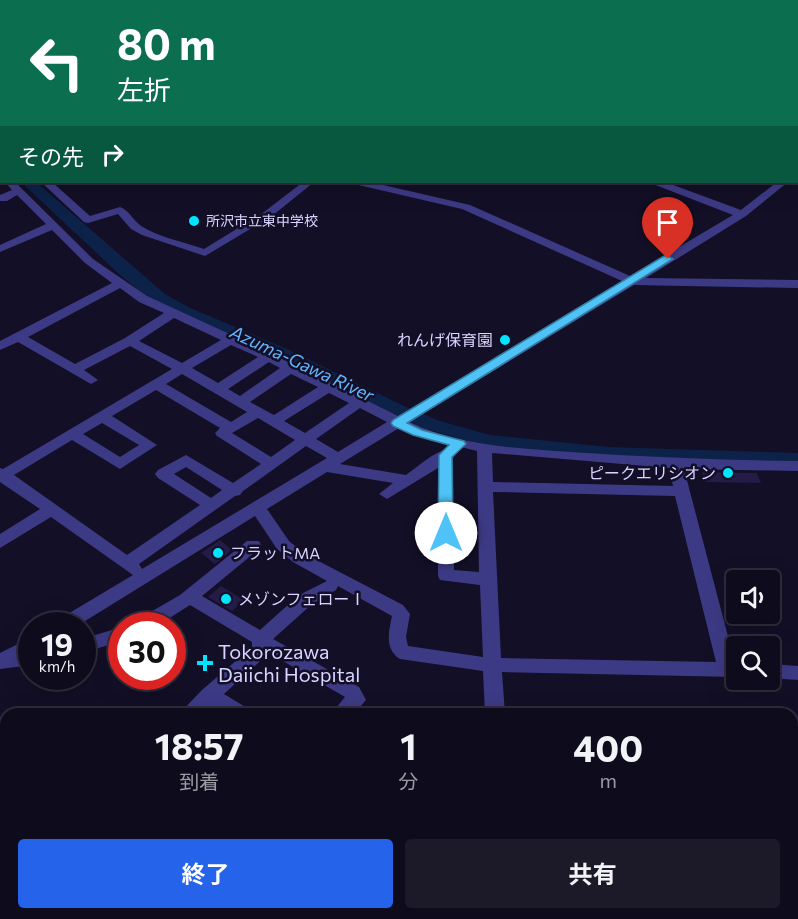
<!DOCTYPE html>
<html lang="ja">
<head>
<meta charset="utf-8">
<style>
  :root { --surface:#0e0b1c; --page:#1c1929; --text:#f1f3f6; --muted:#9b9ba3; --line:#2e2b3b; --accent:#2563eb }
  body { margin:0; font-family:Commissioner,"Noto Sans JP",sans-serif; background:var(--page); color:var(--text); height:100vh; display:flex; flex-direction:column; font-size:22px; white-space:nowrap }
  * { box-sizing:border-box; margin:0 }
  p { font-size:20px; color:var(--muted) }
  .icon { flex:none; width:33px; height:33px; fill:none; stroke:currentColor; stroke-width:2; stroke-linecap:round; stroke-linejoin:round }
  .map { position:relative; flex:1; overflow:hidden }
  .details { position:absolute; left:0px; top:708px; width:798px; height:212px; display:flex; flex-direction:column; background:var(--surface); border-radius:18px 18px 0 0; box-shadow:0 6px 24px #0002,0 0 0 2px var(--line) }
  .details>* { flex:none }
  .hud { position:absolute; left:0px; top:0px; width:798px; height:183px; box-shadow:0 6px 24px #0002,0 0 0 2px var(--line); background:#0b6e4f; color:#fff; overflow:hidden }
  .controls { position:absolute; left:726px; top:570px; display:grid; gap:12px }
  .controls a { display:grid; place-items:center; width:54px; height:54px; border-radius:6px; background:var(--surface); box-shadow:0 6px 24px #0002,0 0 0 2px var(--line); font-size:30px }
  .speed { position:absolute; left:18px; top:612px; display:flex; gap:12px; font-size:30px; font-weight:700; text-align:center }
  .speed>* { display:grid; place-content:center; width:78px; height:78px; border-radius:50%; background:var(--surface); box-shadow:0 6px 24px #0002,0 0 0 2px var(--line); line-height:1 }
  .speed small { font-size:15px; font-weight:400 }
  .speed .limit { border:9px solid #d22; background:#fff; color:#111 }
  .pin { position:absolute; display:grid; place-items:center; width:51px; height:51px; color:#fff; margin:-62px -26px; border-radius:50% 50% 50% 0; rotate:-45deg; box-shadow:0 0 6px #0007 }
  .pin .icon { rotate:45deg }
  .me { position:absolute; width:66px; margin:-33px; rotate:0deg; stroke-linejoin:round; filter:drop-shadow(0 0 4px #0008) }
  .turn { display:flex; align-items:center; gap:21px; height:126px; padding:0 18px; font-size:27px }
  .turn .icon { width:78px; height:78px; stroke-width:2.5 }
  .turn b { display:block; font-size:42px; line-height:51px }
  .then { display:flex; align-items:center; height:57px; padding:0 18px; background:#0003; gap:12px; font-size:22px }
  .eta { display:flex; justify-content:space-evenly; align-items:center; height:102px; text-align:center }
  .eta b { font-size:36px; font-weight:700; line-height:42px }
  .cta { display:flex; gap:12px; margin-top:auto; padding:12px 18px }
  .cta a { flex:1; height:69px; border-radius:6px; background:var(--accent); color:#fff; font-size:24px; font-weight:700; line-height:69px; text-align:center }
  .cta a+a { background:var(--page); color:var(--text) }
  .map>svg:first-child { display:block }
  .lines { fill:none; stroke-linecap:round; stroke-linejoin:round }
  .river { fill:#0c2248; fill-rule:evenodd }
  .building { fill:#241b47 }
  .minor { fill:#3d3a85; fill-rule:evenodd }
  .major { fill:#c25bff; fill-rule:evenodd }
  .highway { fill:#ff4fa3; fill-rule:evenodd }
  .route { fill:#4fc3f7; stroke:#337fa1; stroke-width:1.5 }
  .poi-dot { fill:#00e5ff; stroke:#130f26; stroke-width:2 }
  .labels { text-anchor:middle; stroke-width:5; stroke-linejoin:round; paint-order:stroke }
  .far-poi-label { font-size:14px; fill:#d9d4ff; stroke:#130f26; text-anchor:start }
  .poi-label { font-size:16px; fill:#d9d4ff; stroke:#130f26; text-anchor:end }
  .water-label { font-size:18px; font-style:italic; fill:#62b6ff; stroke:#130f26 }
  .near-poi-label { font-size:20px; fill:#d9d4ff; stroke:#130f26; text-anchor:start }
</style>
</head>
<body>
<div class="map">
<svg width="798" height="919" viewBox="0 0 798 919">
  <rect width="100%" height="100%" fill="#130f26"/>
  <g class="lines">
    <!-- river -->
    <g class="river">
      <rect x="0" y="151" width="2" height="9"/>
      <path d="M21 182H36L165 294 188 307 287 349 404 406 440 421 490 435 608 447 798 453V467L608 461 489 447 426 429 273 357 176 315 153 302 120 275Z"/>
    </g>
  </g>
  <!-- building -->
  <g class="building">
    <path d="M702 472 757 473 761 483 705 482Z"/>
    <path d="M220 540 232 550 215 564 201 553Z"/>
    <path d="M221 586 244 600 232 611 208 597Z"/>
  </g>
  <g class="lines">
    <!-- minor -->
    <g class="minor">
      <path d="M156 0H164L155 2Z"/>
      <path d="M723 0H746L748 2H723Z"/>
      <rect x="796" y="10" width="2" height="5"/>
      <rect x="0" y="24" width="2" height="4"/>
      <path d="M0 58H2L0 64Z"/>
      <rect x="796" y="64" width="2" height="6"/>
      <rect x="0" y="96" width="2" height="6"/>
      <rect x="796" y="156" width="2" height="7"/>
      <path d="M796 167H798L796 174Z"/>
      <rect x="0" y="170" width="2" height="7"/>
      <path d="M5 182H15L93 259 147 296 273 354 398 416 622 281 462 209 354 184 353 182H370L470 205 630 276 733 215 653 184 652 182H665L741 210 777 182H788L746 216 646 278 798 280V288L634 285 410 422C457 446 518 448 570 452 646 457 722 460 798 461V471L684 469 735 663H736V677L502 672 505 714H485L483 671 400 659C384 649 389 631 392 616L338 586 336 590 311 605 273 639 359 687 366 700 354 714H331L345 697 269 653 224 694 247 708 250 714H224L211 706 202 714H179L202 690 252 647V642L190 605 157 626H132L135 621 180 595 247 541H259L261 545 259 549 202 596 260 630 299 595 327 581 293 562 277 549 255 516 77 626H53L56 621 133 575 51 517 0 548V534L40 509 0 482V468L3 469 172 369 130 346 84 370 98 380 91 384 18 342 0 350V341L112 283 85 263 52 230 0 252V245L46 224 17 195 7 201H0V195L12 190ZM120 288 139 302 164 313 125 338 75 364 28 337ZM174 318 221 340 182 363 139 341ZM231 345 258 357 218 383 192 368ZM269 362 280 368 240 396 228 389ZM182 374 247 412 231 422 166 384ZM291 374 318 387 274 415 250 402ZM156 390 220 428 215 433 217 436 261 464 233 483 186 455 158 470 155 474 158 478 200 505 127 555 14 475 72 440 120 469 157 445 112 416ZM329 393 349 403 305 433 284 421ZM360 408 387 422 338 452 316 439ZM258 418 295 440 271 457 232 433ZM102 423 139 445 120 457 83 434ZM399 428 413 435 477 451 479 572 454 570 453 458 458 452 456 449C441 445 419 466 406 475L340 464ZM306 446 327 458 142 569 139 564 235 496 240 495 243 491ZM492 453 669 468 673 486 493 482ZM186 467 222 490 211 498 174 474ZM438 468V576L440 580 480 585 483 657 408 646 406 637 410 614 403 605 305 554 289 541 267 509 327 472 393 483 379 494 387 499ZM493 492 675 496 716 662 501 658Z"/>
      <path d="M41 182H52L90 216 120 207C129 210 133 220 141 226 158 237 184 242 204 249L264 212 303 182H314L272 216 205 256 142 235 131 229 118 214 88 223 84 222Z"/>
      <path d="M122 627V641L82 653V639Z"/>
      <path d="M32 637V665L0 669V653Z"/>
      <path d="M770 664 798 666V680L770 678Z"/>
      <path d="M798 754V786L792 788V756Z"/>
      <path d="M6 886V911L0 914V888Z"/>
      <path d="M398 914H420L418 919H396Z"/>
      <path d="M730 914H752L750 919H728Z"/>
    </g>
    <!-- major -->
    <g class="major">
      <rect x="710" y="0" width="8" height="2"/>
      <path d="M721 0H729L730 2H722Z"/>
      <path d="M796 97 798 98V105L796 104Z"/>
      <path d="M796 138 798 139V146H796Z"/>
    </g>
    <!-- highway -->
    <g class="highway">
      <path d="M38 0H54L55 2H40Z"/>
      <rect x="796" y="86" width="2" height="6"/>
    </g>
  </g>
  <!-- route -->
  <path class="route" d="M664 256H668L673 259 407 423 422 430 464 441 466 444 452 457 453 533 451 537H440L438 533 439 455 449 445 413 435 393 426 391 423 393 420Z"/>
  <!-- markers -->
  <g class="poi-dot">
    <circle cx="194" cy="221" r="6"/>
    <circle cx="505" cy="340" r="6"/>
    <circle cx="728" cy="473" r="6"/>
    <circle cx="218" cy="553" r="6"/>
    <circle cx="226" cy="599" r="6"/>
    <path d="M202 654h6v6h6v6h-6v6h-6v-6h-6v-6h6z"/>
  </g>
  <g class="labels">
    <!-- far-poi labels -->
    <g class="far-poi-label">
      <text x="206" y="226">所沢市立東中学校</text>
    </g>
    <!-- poi labels -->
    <g class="poi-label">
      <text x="493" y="346">れんげ保育園</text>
      <text x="716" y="479">ピークエリシオン</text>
      <text x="230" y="559" text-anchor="start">フラットMA</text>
      <text x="238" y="605" text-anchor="start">メゾンフェローⅠ</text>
    </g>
    <!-- water labels -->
    <g class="water-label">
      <text transform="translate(302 364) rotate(25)" y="6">Azuma-Gawa River</text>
    </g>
    <!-- near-poi labels -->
    <g class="near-poi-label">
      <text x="218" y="659">Tokorozawa<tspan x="218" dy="23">Daiichi Hospital</tspan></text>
    </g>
  </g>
</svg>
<div class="controls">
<a><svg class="icon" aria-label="sound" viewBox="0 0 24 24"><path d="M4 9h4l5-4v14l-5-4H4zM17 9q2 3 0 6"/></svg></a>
<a><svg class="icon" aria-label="search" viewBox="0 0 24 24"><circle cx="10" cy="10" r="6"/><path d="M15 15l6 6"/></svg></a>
</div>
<div class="speed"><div>19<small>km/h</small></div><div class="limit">30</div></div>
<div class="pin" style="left:668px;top:259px;background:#d93025"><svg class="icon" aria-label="arrive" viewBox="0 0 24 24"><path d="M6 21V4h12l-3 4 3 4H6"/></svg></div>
<svg class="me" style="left:446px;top:533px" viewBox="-20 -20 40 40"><circle r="19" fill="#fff"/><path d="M0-13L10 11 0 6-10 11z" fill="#4fc3f7"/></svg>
<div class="hud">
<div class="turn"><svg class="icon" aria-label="left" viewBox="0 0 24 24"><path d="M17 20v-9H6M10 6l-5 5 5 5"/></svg><div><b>80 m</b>左折</div></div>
<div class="then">その先<svg class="icon" aria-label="right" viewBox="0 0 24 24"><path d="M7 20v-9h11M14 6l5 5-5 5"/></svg></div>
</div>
<section class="details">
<div class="eta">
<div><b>18:57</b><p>到着</p></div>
<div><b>1</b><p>分</p></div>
<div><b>400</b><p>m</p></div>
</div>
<div class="cta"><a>終了</a><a>共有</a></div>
</section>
</div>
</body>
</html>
